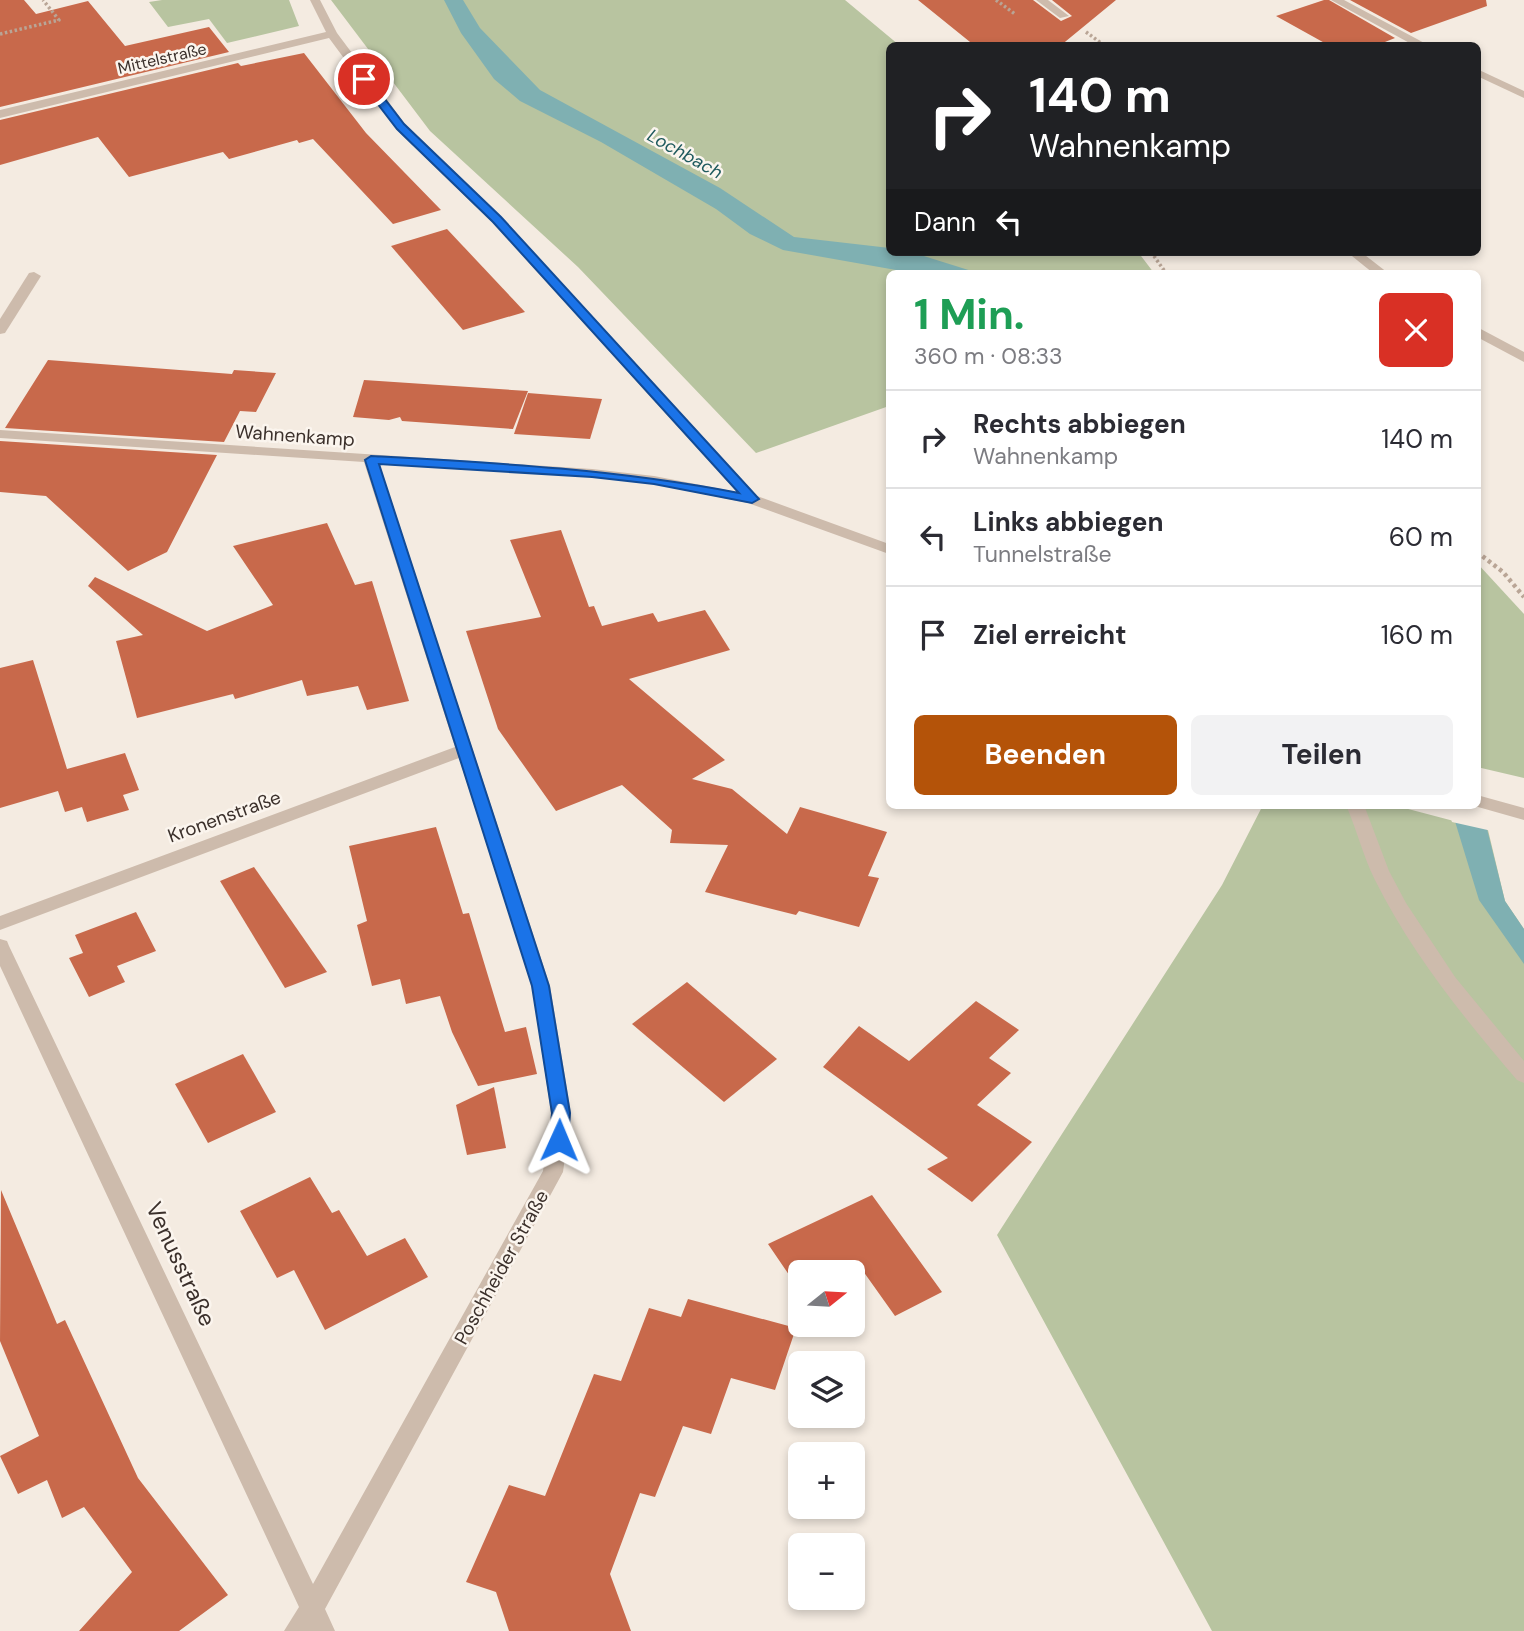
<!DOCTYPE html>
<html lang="de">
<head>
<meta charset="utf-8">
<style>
  :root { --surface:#fff; --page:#f2f2f3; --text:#2b2b33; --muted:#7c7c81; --line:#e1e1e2; --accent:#b45309 }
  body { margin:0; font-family:"DM Sans",sans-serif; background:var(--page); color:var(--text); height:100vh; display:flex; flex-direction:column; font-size:26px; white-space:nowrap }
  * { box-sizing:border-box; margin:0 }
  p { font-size:23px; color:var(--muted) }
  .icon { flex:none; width:38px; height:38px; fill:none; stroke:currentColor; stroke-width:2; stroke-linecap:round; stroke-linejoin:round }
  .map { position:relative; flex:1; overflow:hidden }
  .panel { position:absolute; left:886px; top:270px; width:595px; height:539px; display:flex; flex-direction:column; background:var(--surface); border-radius:10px; box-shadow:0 4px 10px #0003 }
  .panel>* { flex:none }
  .top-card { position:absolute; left:886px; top:42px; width:595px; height:214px; border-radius:10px; box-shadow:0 4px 10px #0003; background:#202124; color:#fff; overflow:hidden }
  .needle { width:46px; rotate:72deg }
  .buttons { position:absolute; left:788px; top:1260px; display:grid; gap:14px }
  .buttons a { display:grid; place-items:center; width:77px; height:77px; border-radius:10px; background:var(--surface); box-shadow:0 4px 10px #0003; font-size:35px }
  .pin { position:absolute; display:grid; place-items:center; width:60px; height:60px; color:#fff; margin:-30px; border:4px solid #fff; border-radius:50%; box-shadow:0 2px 7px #0007 }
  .me { position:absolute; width:77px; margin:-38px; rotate:1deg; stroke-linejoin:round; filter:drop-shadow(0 0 5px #0008) }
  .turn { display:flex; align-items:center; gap:24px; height:147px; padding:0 28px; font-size:32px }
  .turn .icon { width:91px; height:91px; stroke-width:2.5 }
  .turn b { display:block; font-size:49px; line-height:60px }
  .then { display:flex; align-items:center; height:66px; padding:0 28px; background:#0003; gap:14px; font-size:26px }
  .round { display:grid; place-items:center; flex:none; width:74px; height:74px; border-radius:10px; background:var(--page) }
  .headline { display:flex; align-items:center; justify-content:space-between; height:119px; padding:0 28px }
  h1 { font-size:42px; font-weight:700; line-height:52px; color:#1e9e55 }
  .button { display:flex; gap:14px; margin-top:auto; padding:14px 28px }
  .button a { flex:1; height:80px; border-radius:10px; background:var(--accent); color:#fff; font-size:28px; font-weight:700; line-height:80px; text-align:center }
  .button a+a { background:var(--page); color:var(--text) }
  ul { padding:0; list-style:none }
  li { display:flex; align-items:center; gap:21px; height:98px; padding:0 28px; border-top:2px solid var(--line) }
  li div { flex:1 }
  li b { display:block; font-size:26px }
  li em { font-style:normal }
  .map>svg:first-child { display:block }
  .green { fill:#b8c4a0 }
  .water { fill:#7fb0b2 }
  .pier { fill:#f4ebe1 }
  .building { fill:#c8694b }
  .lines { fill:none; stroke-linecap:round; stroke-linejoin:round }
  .path-far1 { stroke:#b9a596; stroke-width:3.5; stroke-dasharray:2.5 2.5; stroke-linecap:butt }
  .path { stroke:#b9a596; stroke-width:4.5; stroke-dasharray:3.5 3.5; stroke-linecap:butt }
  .lane { fill:#cdbbac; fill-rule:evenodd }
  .street { fill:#cdbbac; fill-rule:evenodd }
  .route { fill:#1a73e8; stroke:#114b97; stroke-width:2 }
  .labels { text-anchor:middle; stroke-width:5; stroke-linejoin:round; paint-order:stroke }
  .far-street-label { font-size:16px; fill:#3b302b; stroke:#fbf5ee }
  .far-water-label { font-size:18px; font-style:italic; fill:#1f5a5e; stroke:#fbf5ee }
  .street-label { font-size:19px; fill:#3b302b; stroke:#fbf5ee }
  .near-street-label { font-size:23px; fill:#3b302b; stroke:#fbf5ee }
</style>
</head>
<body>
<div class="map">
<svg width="1524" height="1631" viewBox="0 0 1524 1631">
  <rect width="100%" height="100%" fill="#f4ebe1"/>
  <!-- green -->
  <g class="green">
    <path d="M162 0H289L299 26 227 43 209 19 168 27 149 2Z"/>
    <path d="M331 0H845L899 45 889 46V252H1138L1154 273H889V406L756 453 578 267 430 131Z"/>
    <path d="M1477 563 1524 614V778L1477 767Z"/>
    <path d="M1263 805H1393L1488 830 1505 901 1524 929V1631H1212L997 1235 1222 885Z"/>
  </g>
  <!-- water -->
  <g class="water">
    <path d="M444 0H463L480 28 540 90 720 188 794 237 881 247 889 248V252H911L978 273H913L783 250 750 234 716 209 601 142 520 101 494 79 461 33Z"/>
    <path d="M1477 789 1505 901 1524 929V964L1479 900 1450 805H1477Z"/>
  </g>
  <!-- pier -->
  <path class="pier" d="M1477 786 1480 788 1492 831 1452 822 1446 805H1477Z"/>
  <!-- building -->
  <g class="building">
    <path d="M0 0H24L36 14 88 1 125 46 209 27 229 52 0 107Z"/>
    <path d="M918 0H1033L1061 21 1072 16 1052 0H1116L1060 46H975Z"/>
    <path d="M1324 0H1329L1395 38 1375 46H1330L1276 16Z"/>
    <path d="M1350 0H1486L1487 6 1411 33Z"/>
    <path d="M304 53 366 133 441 210 393 224 313 139 299 143 297 140 229 159 223 152 129 177 98 137 0 165V120L238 63 241 66Z"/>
    <path d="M447 229 525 312 463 330 391 246Z"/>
    <path d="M48 360 232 374 234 370 276 373 256 412 240 411 224 442 5 428Z"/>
    <path d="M364 380 484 388 528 391 513 429 402 421 400 417 389 420 353 417Z"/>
    <path d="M528 393 602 399 590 439 514 434Z"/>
    <path d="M0 441 217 455 167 552 128 571 46 496 0 492Z"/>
    <path d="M327 523 355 585 372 581 409 701 367 710 358 686 307 696 302 680 235 699 233 694 137 718 116 641 143 635 88 586 95 577 207 631 273 605 233 546Z"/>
    <path d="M561 530 589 607 594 606 602 626 653 613 658 622 705 610 730 650 629 679 725 760 692 779 732 789 787 834 800 807 887 832 868 876 879 878 859 927 799 911 796 915 705 892 728 845 670 843 672 830 622 785 556 811 498 729 466 631 541 617 510 540Z"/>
    <path d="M33 660 67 769 125 753 139 790 123 795 129 810 87 822 82 807 65 812 58 791 0 808V668Z"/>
    <path d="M436 827 463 914 469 913 505 1032 526 1027 537 1074 478 1086 452 1032 440 996 406 1004 400 979 372 986 357 925 367 921 349 846Z"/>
    <path d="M254 867 327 972 285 988 220 881Z"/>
    <path d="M136 912 156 951 117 966 125 982 89 997 69 958 83 953 75 935Z"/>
    <path d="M687 982 777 1059 724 1102 632 1024Z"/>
    <path d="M976 1001 1019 1030 989 1058 1011 1073 977 1105 1032 1142 972 1202 927 1169 948 1158 823 1067 859 1026 909 1061Z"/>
    <path d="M243 1054 276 1112 208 1143 175 1084Z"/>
    <path d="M494 1087 506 1148 467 1155 456 1105Z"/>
    <path d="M310 1177 332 1213 339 1210 367 1256 405 1238 428 1277 325 1330 294 1270 277 1278 240 1211Z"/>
    <path d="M1 1190 57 1324 65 1320 138 1478 228 1595 179 1631H79L132 1572 84 1507 62 1518 47 1480 18 1494 0 1456 39 1436 0 1341Z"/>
    <path d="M872 1195 942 1292 895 1316 863 1271 852 1276V1272H800V1291L768 1244Z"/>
    <path d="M688 1299 796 1328 775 1390 731 1378 711 1434 683 1426 655 1497 640 1493 610 1574 631 1631H509L496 1592 466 1582 509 1485 545 1496 594 1374 621 1381 649 1308 681 1317Z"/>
  </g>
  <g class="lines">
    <!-- path-far1 -->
    <g class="path-far1">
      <path d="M996 0 1015 14"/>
      <path d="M1086 32 1105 46"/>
      <path d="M0 34 59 20 43 0"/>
      <path d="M1151 252 1166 273"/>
    </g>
    <!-- path -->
    <path class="path" d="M1477 552 1503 572 1524 597"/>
    <!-- lane -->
    <g class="lane">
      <path d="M34 272 41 276 5 333 0 334V319L29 273Z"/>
      <path d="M1346 805H1364L1389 871 1406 903 1455 977 1524 1061V1083L1517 1080C1464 1018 1412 954 1375 880 1363 856 1357 830 1346 805Z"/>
    </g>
    <!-- street -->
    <g class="street">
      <path d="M310 0H320L337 33 405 124 501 217 757 496 889 544V554L748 503 654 484 592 477 379 463 550 986 571 1113 563 1172 325 1609 335 1631H284L299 1607 0 966V939L7 941 9 946 313 1584 543 1171 551 1113 532 986 459 758 0 930V916L455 747 364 462 0 438V430L592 469 654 476 737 492 493 223 397 130 329 38 0 118V110L326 32Z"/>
      <path d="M1036 0H1048L1069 16 1060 18Z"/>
      <path d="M1331 0H1344L1430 46H1415Z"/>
      <path d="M1477 69 1524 91V98L1477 76Z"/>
      <path d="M1347 252H1361L1388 273H1373Z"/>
      <path d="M1477 327 1524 352V362L1477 337Z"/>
      <path d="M1477 795 1524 808V820L1471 805H1477Z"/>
    </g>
  </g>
  <!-- route -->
  <path class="route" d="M360 77H368L404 124 501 217 759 499 752 503 654 484 592 477 379 464 549 986 570 1113 568 1140 559 1147 550 1140 552 1113 532 986 365 460 371 456C497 463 614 469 739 493L493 222 397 129 360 81Z"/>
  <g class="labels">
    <!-- far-street labels -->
    <g class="far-street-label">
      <text transform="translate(162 58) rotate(-13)" y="6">Mittelstraße</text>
    </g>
    <!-- far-water labels -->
    <g class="far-water-label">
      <text transform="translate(685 154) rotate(29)" y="6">Lochbach</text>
    </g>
    <!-- street labels -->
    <g class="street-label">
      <text transform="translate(295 435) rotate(4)" y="7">Wahnenkamp</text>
      <text transform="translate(224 816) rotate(-20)" y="7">Kronenstraße</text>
      <text transform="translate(501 1267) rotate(-61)" y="7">Poschheider Straße</text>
    </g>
    <!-- near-street labels -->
    <g class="near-street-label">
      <text transform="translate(181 1264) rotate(65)" y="8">Venusstraße</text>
    </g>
  </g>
</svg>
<div class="buttons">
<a><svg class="needle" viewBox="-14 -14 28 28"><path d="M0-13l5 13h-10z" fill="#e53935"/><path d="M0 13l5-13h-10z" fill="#7c7c81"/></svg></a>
<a><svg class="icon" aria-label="layers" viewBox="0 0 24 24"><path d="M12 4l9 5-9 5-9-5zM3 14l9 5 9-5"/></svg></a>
<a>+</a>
<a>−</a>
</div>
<div class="pin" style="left:364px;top:79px;background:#d93025"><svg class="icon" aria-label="arrive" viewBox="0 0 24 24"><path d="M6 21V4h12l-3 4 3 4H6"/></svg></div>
<svg class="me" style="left:559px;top:1140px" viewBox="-20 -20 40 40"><path d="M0-17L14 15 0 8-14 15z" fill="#1a73e8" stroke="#fff" stroke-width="4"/></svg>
<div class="top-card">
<div class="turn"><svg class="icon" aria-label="right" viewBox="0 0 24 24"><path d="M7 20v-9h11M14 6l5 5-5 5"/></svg><div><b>140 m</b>Wahnenkamp</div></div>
<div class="then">Dann<svg class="icon" aria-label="left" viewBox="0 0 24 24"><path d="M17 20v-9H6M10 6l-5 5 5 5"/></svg></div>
</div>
<section class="panel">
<div class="headline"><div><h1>1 Min.</h1><p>360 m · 08:33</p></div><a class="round" style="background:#d93025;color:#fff"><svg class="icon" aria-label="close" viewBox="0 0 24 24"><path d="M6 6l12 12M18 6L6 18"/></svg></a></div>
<ul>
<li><svg class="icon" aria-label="right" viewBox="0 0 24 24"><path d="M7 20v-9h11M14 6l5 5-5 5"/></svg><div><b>Rechts abbiegen</b><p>Wahnenkamp</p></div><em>140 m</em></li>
<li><svg class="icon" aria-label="left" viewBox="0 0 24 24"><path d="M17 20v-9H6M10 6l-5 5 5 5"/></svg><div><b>Links abbiegen</b><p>Tunnelstraße</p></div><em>60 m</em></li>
<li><svg class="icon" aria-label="arrive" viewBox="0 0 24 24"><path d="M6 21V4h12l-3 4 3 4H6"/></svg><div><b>Ziel erreicht</b></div><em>160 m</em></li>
</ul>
<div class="button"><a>Beenden</a><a>Teilen</a></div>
</section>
</div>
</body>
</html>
